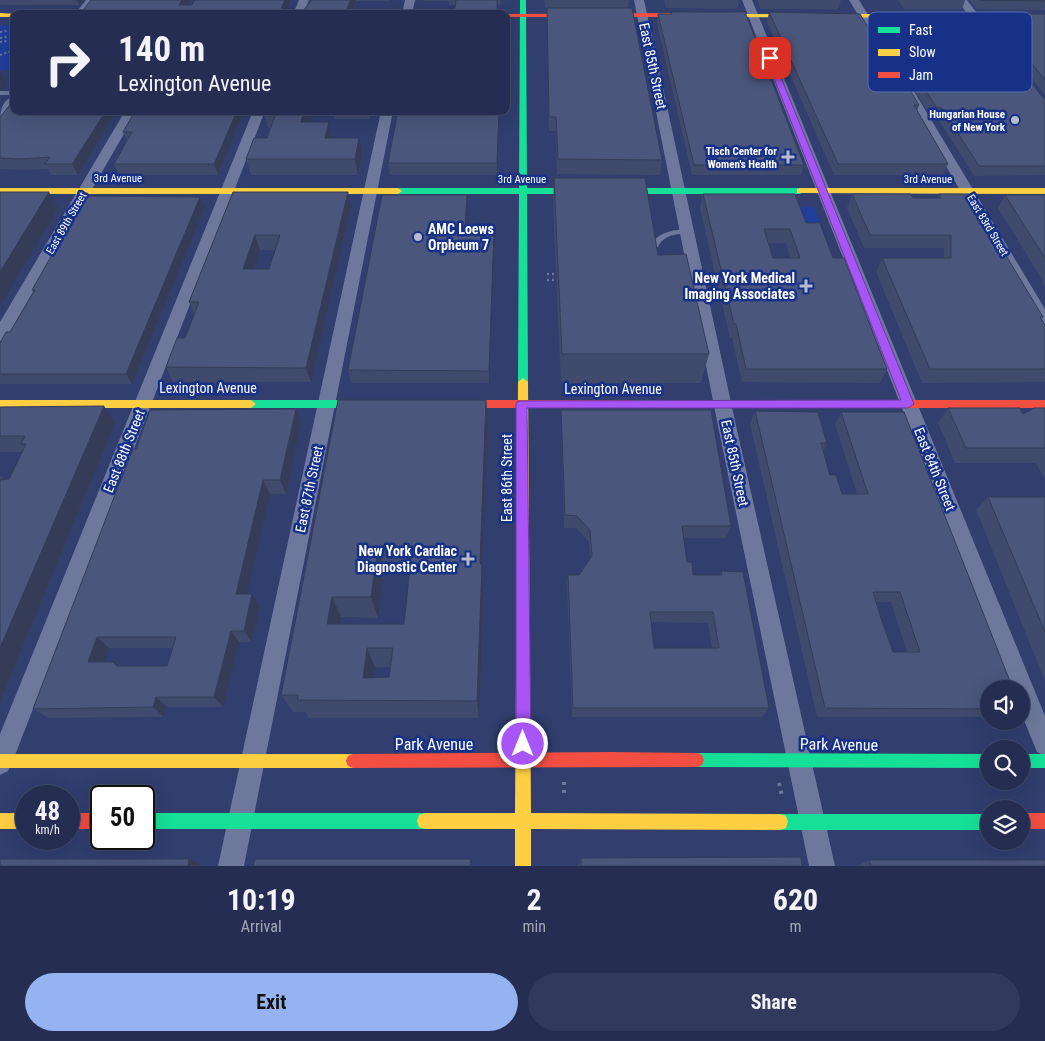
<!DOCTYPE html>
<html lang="en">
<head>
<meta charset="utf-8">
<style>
  :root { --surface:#252e52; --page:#313a5c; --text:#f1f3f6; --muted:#a3a8b8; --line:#424a69; --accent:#95b2f1 }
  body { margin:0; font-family:"Roboto Condensed",sans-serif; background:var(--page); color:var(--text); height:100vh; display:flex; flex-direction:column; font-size:19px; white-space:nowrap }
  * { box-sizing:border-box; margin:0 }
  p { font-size:16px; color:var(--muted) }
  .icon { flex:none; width:28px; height:28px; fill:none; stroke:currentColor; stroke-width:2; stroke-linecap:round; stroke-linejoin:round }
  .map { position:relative; height:866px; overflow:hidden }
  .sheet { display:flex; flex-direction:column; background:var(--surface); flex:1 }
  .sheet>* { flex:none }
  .banner { position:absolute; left:10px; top:10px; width:500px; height:105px; border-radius:10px; box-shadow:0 5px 20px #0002,0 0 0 1px var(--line); background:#252e52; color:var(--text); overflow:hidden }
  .fabs { position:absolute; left:980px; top:680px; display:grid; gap:10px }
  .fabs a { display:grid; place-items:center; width:50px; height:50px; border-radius:50%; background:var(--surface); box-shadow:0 5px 20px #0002,0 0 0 1px var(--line); font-size:25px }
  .speed { position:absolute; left:15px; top:785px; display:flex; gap:10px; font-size:25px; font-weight:700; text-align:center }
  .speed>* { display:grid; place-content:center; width:65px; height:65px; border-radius:50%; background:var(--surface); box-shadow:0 5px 20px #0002,0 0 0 1px var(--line); line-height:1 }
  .speed small { font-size:12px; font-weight:400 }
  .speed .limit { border:2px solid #111; border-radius:8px; background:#fff; color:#111 }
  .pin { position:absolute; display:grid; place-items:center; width:42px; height:42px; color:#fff; margin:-21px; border-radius:10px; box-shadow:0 2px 8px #0006 }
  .me { position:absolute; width:55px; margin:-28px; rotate:0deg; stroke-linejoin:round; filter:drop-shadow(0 0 4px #0008) }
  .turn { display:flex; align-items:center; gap:18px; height:105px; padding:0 25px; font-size:22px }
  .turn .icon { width:65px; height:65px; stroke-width:2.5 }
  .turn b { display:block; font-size:35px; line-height:42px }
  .eta { display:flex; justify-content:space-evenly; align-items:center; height:85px; text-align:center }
  .eta b { font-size:30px; font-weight:700; line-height:35px }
  .button { display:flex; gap:10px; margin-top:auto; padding:10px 25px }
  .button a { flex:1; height:58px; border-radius:30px; background:var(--accent); color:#111; font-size:20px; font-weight:700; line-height:58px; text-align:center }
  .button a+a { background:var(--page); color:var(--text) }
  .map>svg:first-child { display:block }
  .green { fill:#213e9b }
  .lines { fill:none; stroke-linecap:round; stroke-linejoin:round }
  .path-far2 { stroke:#6d789c; stroke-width:2; stroke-dasharray:2 2.5; stroke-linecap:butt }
  .path-far1 { stroke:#6d789c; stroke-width:2.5; stroke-dasharray:2 3; stroke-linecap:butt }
  .path { stroke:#6d789c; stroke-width:4; stroke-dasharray:3 5; stroke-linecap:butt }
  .lane { fill:#6d789c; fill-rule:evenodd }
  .street { fill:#6d789c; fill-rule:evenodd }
  .fast { fill:#16e098; fill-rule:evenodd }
  .slow { fill:#ffcf43; fill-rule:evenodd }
  .jam { fill:#f24e42; fill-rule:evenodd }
  .wall { fill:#404a6c; fill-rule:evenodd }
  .shaded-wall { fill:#343c58 }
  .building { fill:#4b567d; stroke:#343c58; fill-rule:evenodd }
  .route { fill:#a855f7; stroke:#6d37a1 }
  .poi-dot { fill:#b7bbcc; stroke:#173088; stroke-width:2 }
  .labels { text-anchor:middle; stroke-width:5; stroke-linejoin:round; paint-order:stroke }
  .far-poi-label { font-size:11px; font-weight:bold; fill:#fff; stroke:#173088; text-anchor:end }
  .far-street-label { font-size:11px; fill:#fff; stroke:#173088 }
  .street-label { font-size:14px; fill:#fff; stroke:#173088 }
  .poi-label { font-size:14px; font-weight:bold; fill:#fff; stroke:#173088; text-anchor:end }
  .near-street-label { font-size:16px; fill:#fff; stroke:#173088 }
  .key { fill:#173088; stroke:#5d6eac; stroke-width:1 }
  .key-label { font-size:14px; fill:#fff }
</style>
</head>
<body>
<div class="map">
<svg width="1045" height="866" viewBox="0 0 1045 866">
  <rect width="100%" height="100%" fill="#313e6e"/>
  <!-- green -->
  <g class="green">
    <rect x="0" y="25" width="14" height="45"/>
    <path d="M790 207H814L826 236 801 237Z"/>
  </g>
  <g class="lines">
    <!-- path-far2 -->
    <g class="path-far2">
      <path d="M0 32 14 30"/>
      <path d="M0 38 14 36"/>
      <path d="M0 42 13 40"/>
      <path d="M0 55 14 50"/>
    </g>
    <!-- path-far1 -->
    <g class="path-far1">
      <path d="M547 274H559"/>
      <path d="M547 280H558"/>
    </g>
    <!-- path -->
    <g class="path">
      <path d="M564 782V796"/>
      <path d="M779 783 782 796"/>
    </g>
    <!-- lane -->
    <g class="lane">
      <rect x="0" y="91" width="14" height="4"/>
      <path d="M688 229 691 231 690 233C677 235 665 233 658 247H652L651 245C659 231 674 230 688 229Z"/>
    </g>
    <!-- street -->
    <g class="street">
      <path d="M86 0H96L85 14H75Z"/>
      <path d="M299 0H309L303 14H293Z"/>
      <path d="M405 0H415L412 14H402Z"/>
      <path d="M634 0H644L735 421 835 866H809L717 421Z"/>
      <path d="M742 0H752L1045 716V756L1037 752 1021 713V689H1012Z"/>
      <path d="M849 0H859L892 54 891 56H883Z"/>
      <path d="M957 0H967L989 29 988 31H980Z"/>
      <path d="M906 85 912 88 1045 309V327L1040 326 900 88Z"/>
      <path d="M14 96C14 106 11 118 0 121 0 110 3 99 14 96Z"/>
      <path d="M125 111H137L6 339 0 341V322Z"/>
      <path d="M253 111H265L12 763 8 771 0 775V734Z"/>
      <path d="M381 111H393L244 866H218Z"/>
    </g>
    <!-- fast -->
    <g class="fast">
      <path d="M520 0H526L527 188H800L804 191 800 194H527L528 382 523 386 518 382 519 194H398L394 191 398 188H519Z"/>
      <path d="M251 400H370L375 404 370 408H251L246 404Z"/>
      <path d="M637 400H900L905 404 900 408H637L632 404Z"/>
      <path d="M697 753 989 754V768L697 767 692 765 690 760 692 755Z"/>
      <rect x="1021" y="754" width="24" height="14"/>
      <path d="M144 813H425L431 815 433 821 431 827 425 829H144Z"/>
      <path d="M780 814H989V830H780L774 828 772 822 774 816Z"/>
    </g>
    <!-- slow -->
    <g class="slow">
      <path d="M0 13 16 14H14V17H0Z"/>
      <path d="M676 14H1045V18L678 17 676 16Z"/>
      <path d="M0 188H398L402 191 398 194H0Z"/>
      <path d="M800 188H1045V194L797 193V189Z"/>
      <path d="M523 378 528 382 531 813 780 814 786 816 788 822 786 828 780 830 531 829V866H515V829H425L419 827 417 821 419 815 425 813H515L518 382Z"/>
      <path d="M0 400H251L256 404 251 408H0Z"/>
      <path d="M0 754H353L358 756 360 761 358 766 353 768H0Z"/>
      <rect x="0" y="813" width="26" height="16"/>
    </g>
    <!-- jam -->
    <g class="jam">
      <path d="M504 14 678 13 681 15 678 17H506V14Z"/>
      <path d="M452 400H637L642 404 637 408H452L447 404Z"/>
      <path d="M900 400H1045V408H900L895 404Z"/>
      <path d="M611 752 697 753 702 755 704 760 702 765 697 767 353 768 348 766 346 761 348 756 353 754Z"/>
      <rect x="69" y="813" width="32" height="16"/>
      <rect x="1021" y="813" width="24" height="16"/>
    </g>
  </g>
  <!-- wall -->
  <g class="wall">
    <path d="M0 0H84L79 5H0Z"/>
    <path d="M312 0H390L389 1H356L354 10H388V14H301Z"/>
    <path d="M424 0H501L500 5H498L497 14 456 5H449V1H424Z"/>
    <path d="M544 0H629L628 8H545Z"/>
    <path d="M664 0H739L737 9 666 8Z"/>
    <path d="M757 0H841L838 9H761Z"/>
    <path d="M898 0H965L962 9H904Z"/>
    <path d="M969 0H1045V10L977 9Z"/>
    <path d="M547 8 662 160 660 175 557 174 556 131H549Z"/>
    <path d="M671 12 804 165 801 175H692L657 24 658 14H671Z"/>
    <path d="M769 12 919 105 917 111 948 164 943 175H834L767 22Z"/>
    <path d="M917 14 1045 100V175L974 176 937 117H931L888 45 892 36H922L914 23Z"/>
    <path d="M992 14H1045V95L988 23Z"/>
    <path d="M14 111H117L78 175H51L48 169 26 170 0 169V117Z"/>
    <path d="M244 111 218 175H119L114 164 127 140 123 132Z"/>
    <path d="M264 111H372L370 119H335L334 112H313L310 122 332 138 362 153 358 175H251L246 159 267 138 271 128H268L263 113Z"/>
    <path d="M398 111H500L497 175H390L388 163Z"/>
    <path d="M554 178 658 255 709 354 701 383H561L553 208Z"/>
    <path d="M233 192H348L351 207 311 382H173L166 367 185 338 194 314 189 302ZM260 250H275L269 269H254Z"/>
    <path d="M703 194 806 223 833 258 887 369 880 383 742 382 732 338H730L700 208ZM768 243H786L790 258H773Z"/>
    <path d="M852 194 913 198H938L939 194 1043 317 1041 319 1045 325V382L922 383 876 272 882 258H944V248H864L847 208Z"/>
    <path d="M467 195 468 208 466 230 495 243 489 383H351L348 370Z"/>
    <path d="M1005 195H1045V287L1042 283 1043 281 998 208Z"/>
    <path d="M205 208 132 384H0V343L10 332 33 292 32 290Z"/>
    <path d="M338 400H486L488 424 482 569 484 585 479 718H309L305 712H293L281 695ZM384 569H410L404 624H340L341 617 378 618ZM375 667H391L389 677H373Z"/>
    <path d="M0 407 115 423 0 702V475L3 479H9L22 452H0Z"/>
    <path d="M948 408 1023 414 1045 408V480L1036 463H955L938 423Z"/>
    <path d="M296 409 301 423 286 494H270L246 594H252L260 606 252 642H239L223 707H167L164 717 48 718 33 709 136 449ZM109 648H172L167 666H118L104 662Z"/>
    <path d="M561 410 731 526 726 538H683L687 562 693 575H719L721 571 769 708 762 717H572L567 586 568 575H579L590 559 589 542 576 528H564L561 423ZM651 622 708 623 712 648H654Z"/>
    <path d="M755 411 827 443 823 452 830 475 842 494H857L835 424 841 412 989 689V717H817L750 424ZM876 602H891L907 652H893Z"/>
    <path d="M988 497H1045V681L976 510Z"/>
    <path d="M581 858 802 866H578Z"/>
    <path d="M869 860 871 866H857Z"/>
  </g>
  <!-- shaded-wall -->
  <g class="shaded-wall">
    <path d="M77 0H84L79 5Z"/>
    <path d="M182 0H190L184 14 179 5Z"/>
    <path d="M285 0H291L285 14H279Z"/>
    <path d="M350 0H356L353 14 347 10Z"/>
    <path d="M497 0H498V5L497 14Z"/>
    <path d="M0 71 7 84 3 89 0 90Z"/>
    <path d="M106 111H117L78 175 72 164Z"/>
    <path d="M237 111H244L218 175 214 164Z"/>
    <path d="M304 111H312L313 112 305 138 301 122Z"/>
    <path d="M369 111H372L370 119Z"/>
    <path d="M499 111H500L497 175V163Z"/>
    <path d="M329 122 332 138H325Z"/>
    <path d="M359 138 362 153 358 175 355 159Z"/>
    <path d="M49 192 58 208 0 306V272Z"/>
    <path d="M348 192 351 207 311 382 306 368Z"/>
    <path d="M467 195 468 208 466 243 465 230Z"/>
    <path d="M200 197 205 208 132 384 126 374Z"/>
    <path d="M494 230 495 243 489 383V371Z"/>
    <path d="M255 235 260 250 249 284 243 269Z"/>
    <path d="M486 400 488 424 482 569 484 585 479 718 477 701 480 564Z"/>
    <path d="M104 406 115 423 0 702V648Z"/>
    <path d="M296 409 301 423 286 494 280 480Z"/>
    <path d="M263 480 270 494 244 606 236 594Z"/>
    <path d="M378 547 384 569 378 618 371 597Z"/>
    <path d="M252 594 260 606 252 642 244 631Z"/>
    <path d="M332 597 341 617 337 643 327 624Z"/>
    <path d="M231 631 239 642 223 707 214 697Z"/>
    <path d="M97 637 109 648 101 673 88 662Z"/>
    <path d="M367 648 375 667 371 696 363 678Z"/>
    <path d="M156 697 167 707 164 717 153 707Z"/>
    <path d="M189 859 201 865V866H188Z"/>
  </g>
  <!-- building -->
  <g class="building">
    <path d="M91 0H182L179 5H192L195 0H285L279 14H80Z"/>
    <path d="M312 0H350L347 10H388L387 14H301L302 12Z"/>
    <path d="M456 0H497V14H454Z"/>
    <path d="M980 0H1045V1Z"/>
    <path d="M547 8H632L662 160 558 159 556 117H549Z"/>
    <path d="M671 12H745L804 165H694L658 14H672Z"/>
    <path d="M769 12 860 14 873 35H877L919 105H914L948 164H838Z"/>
    <path d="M917 14H976L1045 100V166H979L942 108 936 107 892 36H931Z"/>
    <path d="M992 14H1045V80Z"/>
    <path d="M14 100V111H106L72 164H45L50 157 19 159 0 158V117Z"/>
    <path d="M135 111H237L214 164H114L132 132H123Z"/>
    <path d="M264 111H304L301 122H329L325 138H359L355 159H246L254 138H267L276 113H263Z"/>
    <path d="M398 111H499L497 163H388Z"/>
    <path d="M554 178H645L658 255 686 254 709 354H562Z"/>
    <path d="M0 192H49L0 272Z"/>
    <path d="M233 192H348L306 368 166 367 177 338H185L199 302H189ZM255 235H280L269 269H243Z"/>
    <path d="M703 194H795L806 223H820L833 258H844L887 369H746L736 324H734ZM764 229H790L800 258H773Z"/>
    <path d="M852 194H911L913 198H941L939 194H969L1043 317H1040L1045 325V369H930L882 258H951V235H870Z"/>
    <path d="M382 195H467L465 230H494L489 371 348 370Z"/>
    <path d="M1005 195H1045V258Z"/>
    <path d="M85 196 200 197 126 374H0V343L6 332H10L35 290H32Z"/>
    <path d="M338 400H486L480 564H482L477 701 297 700 298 695H281ZM378 547H412L404 624H327L332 597H371ZM367 648H393L389 677 363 678Z"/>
    <path d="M104 406 0 648V480L9 479 26 444H21L25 436H0V407Z"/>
    <path d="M948 408H1020L1023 414 1034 408H1045V448H966Z"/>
    <path d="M296 409 280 480H263L236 594H252L244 631H231L214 697H156L153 707 33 709 118 487 133 449H136L150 410ZM97 637H176L167 666H117L113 662H88Z"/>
    <path d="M561 410H711L731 526H682L687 562H692L693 575H722L721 571 743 572 769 708H573L568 575H579L592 556 590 530 577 516 565 515ZM650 612H713L719 648H654Z"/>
    <path d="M755 411 818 412 827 443H821L830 475H836L842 494H868L841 412H904L1013 689H989V709L825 708ZM873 592H900L920 652H893L881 618Z"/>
    <path d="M988 497H1045V632Z"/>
    <path d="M801 857 802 866H581V858Z"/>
    <path d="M0 859H189L188 866H0Z"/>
    <path d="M255 859H471L470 866H253Z"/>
    <path d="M869 860H1045V866H871Z"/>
  </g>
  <!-- route -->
  <path class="route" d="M770 55 773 58 914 404 908 408H527L531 744 528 749 523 751 518 749 516 744V404L518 401 901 400 766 58Z"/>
  <!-- markers -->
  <g class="poi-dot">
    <circle cx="1015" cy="120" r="5"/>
    <path d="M785.5 149.5h5v5h5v5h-5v5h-5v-5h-5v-5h5z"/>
    <circle cx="418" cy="237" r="5"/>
    <path d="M803.5 278.5h5v5h5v5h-5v5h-5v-5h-5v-5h5z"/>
    <path d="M465.5 551.5h5v5h5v5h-5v5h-5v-5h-5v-5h5z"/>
  </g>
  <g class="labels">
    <!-- far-poi labels -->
    <g class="far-poi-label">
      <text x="1005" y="118">Hungarian House<tspan x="1005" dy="13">of New York</tspan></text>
      <text x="777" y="155">Tisch Center for<tspan x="777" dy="13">Women's Health</tspan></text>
    </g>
    <!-- far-street labels -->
    <g class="far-street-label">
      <text x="118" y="182">3rd Avenue</text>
      <text x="522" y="183">3rd Avenue</text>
      <text x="928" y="183">3rd Avenue</text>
      <text transform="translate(66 223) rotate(-60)" y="4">East 89th Street</text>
      <text transform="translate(988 225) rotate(59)" y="4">East 83rd Street</text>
    </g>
    <!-- street labels -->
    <g class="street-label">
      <text transform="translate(653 66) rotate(78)" y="5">East 85th Street</text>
      <text x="208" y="393">Lexington Avenue</text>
      <text x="613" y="394">Lexington Avenue</text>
      <text transform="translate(124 451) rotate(-68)" y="5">East 88th Street</text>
      <text transform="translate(735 463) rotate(78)" y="5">East 85th Street</text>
      <text transform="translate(935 469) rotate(68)" y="5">East 84th Street</text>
      <text transform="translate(507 478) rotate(-90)" y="5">East 86th Street</text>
      <text transform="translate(309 489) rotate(-78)" y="5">East 87th Street</text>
    </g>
    <!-- poi labels -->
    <g class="poi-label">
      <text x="428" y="234" text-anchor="start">AMC Loews<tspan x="428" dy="16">Orpheum 7</tspan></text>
      <text x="795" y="283">New York Medical<tspan x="795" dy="16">Imaging Associates</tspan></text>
      <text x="457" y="556">New York Cardiac<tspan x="457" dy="16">Diagnostic Center</tspan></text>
    </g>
    <!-- near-street labels -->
    <g class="near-street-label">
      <text x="434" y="750">Park Avenue</text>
      <text transform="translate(839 744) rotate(1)" y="6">Park Avenue</text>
    </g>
  </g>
  <!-- legend -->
  <rect x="868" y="12" width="164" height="80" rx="8" class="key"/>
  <rect x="878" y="27" width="22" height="6" fill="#16e098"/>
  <rect x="878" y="49" width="22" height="7" fill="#ffcf43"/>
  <rect x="878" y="72" width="22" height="6" fill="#f24e42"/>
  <g class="key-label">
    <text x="909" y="35">Fast</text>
    <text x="909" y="57">Slow</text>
    <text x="909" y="80">Jam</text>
  </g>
</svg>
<div class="fabs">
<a><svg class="icon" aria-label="sound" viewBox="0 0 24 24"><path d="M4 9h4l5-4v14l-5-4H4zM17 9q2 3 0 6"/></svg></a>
<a><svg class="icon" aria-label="search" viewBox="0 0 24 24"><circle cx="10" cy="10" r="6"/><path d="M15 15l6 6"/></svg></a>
<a><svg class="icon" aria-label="layers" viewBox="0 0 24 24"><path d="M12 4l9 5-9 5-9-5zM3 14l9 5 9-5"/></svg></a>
</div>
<div class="speed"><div>48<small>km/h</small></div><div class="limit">50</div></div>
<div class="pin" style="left:770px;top:58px;background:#d93025"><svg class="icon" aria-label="arrive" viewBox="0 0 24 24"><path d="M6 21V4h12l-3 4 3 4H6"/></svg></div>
<svg class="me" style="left:523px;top:744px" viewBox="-20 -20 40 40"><circle r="17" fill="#a855f7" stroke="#fff" stroke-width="3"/><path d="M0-11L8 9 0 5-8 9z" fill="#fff"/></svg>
<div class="banner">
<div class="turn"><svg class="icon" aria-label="right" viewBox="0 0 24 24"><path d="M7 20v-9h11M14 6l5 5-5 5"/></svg><div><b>140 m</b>Lexington Avenue</div></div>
</div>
</div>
<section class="sheet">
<div class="eta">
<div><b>10:19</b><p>Arrival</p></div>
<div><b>2</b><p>min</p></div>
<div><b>620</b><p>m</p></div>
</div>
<div class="button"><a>Exit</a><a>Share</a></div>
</section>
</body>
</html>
